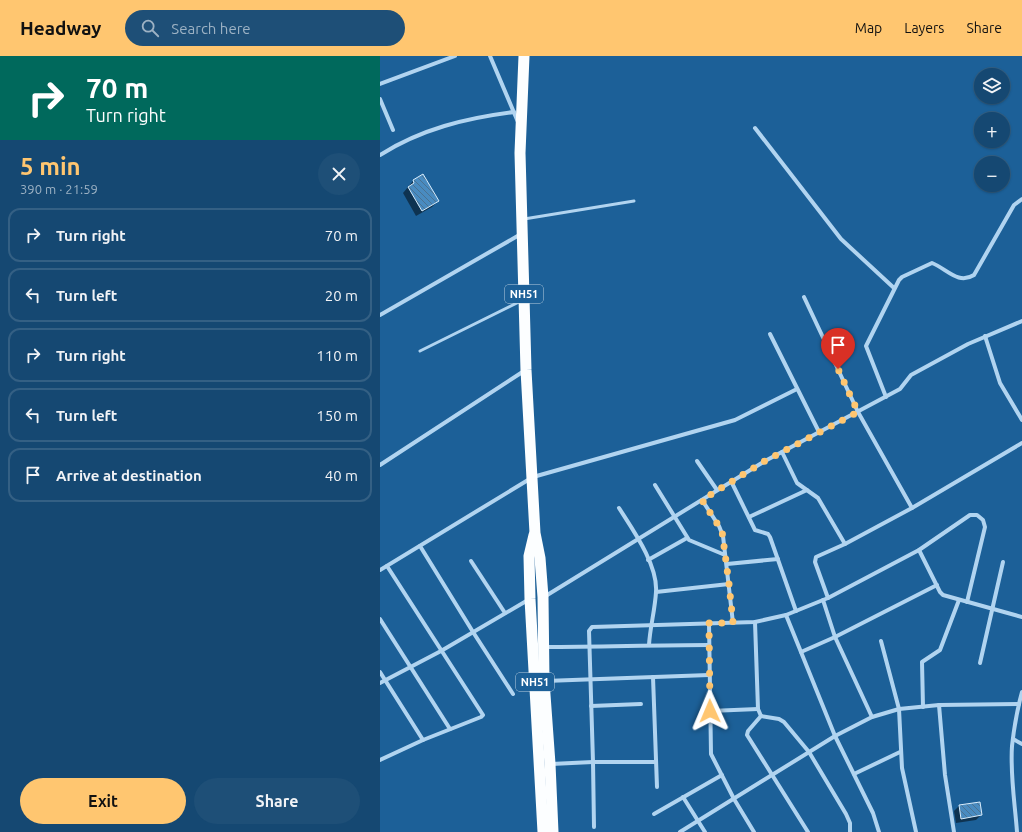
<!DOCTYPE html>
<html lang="en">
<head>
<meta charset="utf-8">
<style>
  :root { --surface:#154872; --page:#1e4f77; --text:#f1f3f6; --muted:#9db2c4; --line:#346084; --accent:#ffc670 }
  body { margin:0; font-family:Ubuntu,sans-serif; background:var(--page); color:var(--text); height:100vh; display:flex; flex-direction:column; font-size:15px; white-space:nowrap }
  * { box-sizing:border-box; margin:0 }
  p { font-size:13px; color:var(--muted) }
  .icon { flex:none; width:22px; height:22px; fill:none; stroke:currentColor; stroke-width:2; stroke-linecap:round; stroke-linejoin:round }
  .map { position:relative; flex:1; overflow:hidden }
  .details { display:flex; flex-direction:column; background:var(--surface); width:380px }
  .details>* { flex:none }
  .hud { background:#00695c; color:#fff; overflow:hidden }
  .fabs { position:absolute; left:594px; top:12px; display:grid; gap:8px }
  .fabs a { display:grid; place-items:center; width:36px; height:36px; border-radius:50%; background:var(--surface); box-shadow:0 1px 3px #0004,0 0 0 1px var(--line); font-size:20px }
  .pin { position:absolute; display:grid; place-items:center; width:34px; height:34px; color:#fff; margin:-41px -17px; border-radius:50% 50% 50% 0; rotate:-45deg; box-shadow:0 0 4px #0007 }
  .pin .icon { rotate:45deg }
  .me { position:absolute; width:44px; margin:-22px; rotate:359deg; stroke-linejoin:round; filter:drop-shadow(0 0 3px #0008) }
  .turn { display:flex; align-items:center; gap:14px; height:84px; padding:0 20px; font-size:18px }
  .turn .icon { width:52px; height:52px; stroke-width:2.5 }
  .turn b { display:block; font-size:28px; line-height:34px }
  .round { display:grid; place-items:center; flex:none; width:42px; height:42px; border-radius:21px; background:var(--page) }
  .headline { display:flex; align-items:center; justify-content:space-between; height:68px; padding:0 20px }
  h1 { font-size:24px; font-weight:600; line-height:30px; color:var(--accent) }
  .button { display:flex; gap:8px; margin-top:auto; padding:8px 20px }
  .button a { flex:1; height:46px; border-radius:24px; background:var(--accent); color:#111; font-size:16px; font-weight:600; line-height:46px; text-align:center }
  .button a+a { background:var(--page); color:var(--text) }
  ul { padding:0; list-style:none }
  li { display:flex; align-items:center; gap:12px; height:54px; margin:0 8px 6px; padding:0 12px; border:2px solid var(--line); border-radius:12px }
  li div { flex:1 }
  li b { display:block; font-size:15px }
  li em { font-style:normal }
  header { display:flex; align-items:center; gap:24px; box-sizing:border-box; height:56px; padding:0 20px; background:var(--accent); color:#111 }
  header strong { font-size:19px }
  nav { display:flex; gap:22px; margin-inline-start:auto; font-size:14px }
  .search { width:280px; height:36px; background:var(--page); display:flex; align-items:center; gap:10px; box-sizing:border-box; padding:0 14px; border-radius:22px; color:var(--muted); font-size:15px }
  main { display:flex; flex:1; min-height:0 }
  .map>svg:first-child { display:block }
  .shadow { fill:#0007 }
  .building { fill:url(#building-back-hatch); stroke:#d8ecfb }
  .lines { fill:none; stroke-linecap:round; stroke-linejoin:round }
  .service { stroke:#b1d4f0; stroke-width:3 }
  .minor { stroke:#b1d4f0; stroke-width:4 }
  .trunk { stroke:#fcfeff; stroke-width:11 }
  .route { stroke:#ffc670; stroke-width:7; stroke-dasharray:0 12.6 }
  .labels { text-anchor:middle; stroke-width:3; stroke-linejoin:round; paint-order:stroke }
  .shield { fill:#1c6098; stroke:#bbcfe0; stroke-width:1 }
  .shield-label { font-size:11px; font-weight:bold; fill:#fff }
</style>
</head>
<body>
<header>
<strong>Headway</strong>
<div class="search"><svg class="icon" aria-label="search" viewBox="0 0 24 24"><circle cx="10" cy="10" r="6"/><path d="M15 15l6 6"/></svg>Search here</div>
<nav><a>Map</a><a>Layers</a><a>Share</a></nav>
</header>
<main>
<section class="details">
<div class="hud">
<div class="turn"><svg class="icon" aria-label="right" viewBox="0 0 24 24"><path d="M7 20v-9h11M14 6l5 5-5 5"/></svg><div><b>70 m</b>Turn right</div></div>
</div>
<div class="headline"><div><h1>5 min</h1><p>390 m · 21:59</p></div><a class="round"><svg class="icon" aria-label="close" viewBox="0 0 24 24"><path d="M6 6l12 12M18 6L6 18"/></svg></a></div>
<ul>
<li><svg class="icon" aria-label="right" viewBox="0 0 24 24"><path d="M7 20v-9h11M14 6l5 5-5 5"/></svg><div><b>Turn right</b></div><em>70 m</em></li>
<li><svg class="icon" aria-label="left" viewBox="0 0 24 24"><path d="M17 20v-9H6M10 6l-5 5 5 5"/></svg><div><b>Turn left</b></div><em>20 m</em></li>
<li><svg class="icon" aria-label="right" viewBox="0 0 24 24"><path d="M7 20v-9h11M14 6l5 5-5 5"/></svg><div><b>Turn right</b></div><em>110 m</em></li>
<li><svg class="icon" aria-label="left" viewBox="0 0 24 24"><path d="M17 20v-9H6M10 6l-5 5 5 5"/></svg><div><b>Turn left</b></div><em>150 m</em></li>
<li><svg class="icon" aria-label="arrive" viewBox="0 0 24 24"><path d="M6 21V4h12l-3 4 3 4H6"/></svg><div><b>Arrive at destination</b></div><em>40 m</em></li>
</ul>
<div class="button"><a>Exit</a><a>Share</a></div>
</section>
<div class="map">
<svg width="642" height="776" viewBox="0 0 642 776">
  <defs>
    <pattern id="building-back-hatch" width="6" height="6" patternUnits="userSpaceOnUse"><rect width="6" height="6" fill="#498bc0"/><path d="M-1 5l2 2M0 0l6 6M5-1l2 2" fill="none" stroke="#4a7292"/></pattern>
  </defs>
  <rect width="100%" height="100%" fill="#1c6098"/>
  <!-- shadow -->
  <g class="shadow">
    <path d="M43 119 58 145 52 151 36 160 23 137 33 125Z"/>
    <path d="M579 750 601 759 596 764 576 767 574 755Z"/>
  </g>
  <!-- building -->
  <g class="building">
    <path d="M43 118 59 145 42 155 28 131 34 127 33 124Z"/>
    <path d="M600 746 602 759 581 763 579 749Z"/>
  </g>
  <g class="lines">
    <!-- service -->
    <g class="service">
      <path d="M144 163 254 145"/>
      <path d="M40 295 141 245"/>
    </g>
    <!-- minor -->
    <g class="minor">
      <path d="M110 0 138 66"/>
      <path d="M0 28 75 0"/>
      <path d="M0 43 13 74"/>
      <path d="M375 72 461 183 514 232"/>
      <path d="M0 99C41 73 86 62 134 56"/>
      <path d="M424 241 478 356 532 452"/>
      <path d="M0 259 141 178"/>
      <path d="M390 278 439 376"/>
      <path d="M605 280 620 327 642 364"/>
      <path d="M506 341 486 290 519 224 522 221 552 207C567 213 578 229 594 219L634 149 642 143"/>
      <path d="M402 396 417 427 438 442 465 488"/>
      <path d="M317 405 337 434"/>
      <path d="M0 409 144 315"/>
      <path d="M351 425 375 474 388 478 390 481 416 555"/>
      <path d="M275 429 309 484 345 499"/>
      <path d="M322 444 339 470 343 480 353 567"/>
      <path d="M239 452C253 474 278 509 276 536 275 554 270 571 269 589"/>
      <path d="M369 461 427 434"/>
      <path d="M40 490 93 576 133 638"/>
      <path d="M539 494 560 536 563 539 642 561"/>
      <path d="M268 504 307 482"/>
      <path d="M91 505 125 557"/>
      <path d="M347 508 398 503"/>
      <path d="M0 514 153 421 355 364 417 333"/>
      <path d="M276 536 349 528"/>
      <path d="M164 541 385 405 520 333 531 319 588 288 642 265"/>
      <path d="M448 542 435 506 436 501 465 488 532 452 642 387"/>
      <path d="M443 544 455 581 492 661"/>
      <path d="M406 559 455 680 493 757 499 776"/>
      <path d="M0 563 70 673"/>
      <path d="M375 566 378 653 381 660 399 663 404 666 429 696 466 758 470 767V776"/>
      <path d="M329 567 331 698 354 743 374 776"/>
      <path d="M501 585 519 653 522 712 536 776"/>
      <path d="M165 591C220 591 274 589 329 589"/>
      <path d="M421 596 455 581 557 529"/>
      <path d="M600 607 623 506"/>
      <path d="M0 616 43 684"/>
      <path d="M273 621 277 731"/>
      <path d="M165 625 329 619"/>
      <path d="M0 627 61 595 148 544"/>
      <path d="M559 649 565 719 574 776"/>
      <path d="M211 650 261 648"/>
      <path d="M543 651 542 606 560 594 579 544"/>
      <path d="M330 655 378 653"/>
      <path d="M381 660 368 675 367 679 428 776"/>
      <path d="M633 683 642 688"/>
      <path d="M0 704 43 684 101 661 103 659 7 510"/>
      <path d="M171 708 213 706H276"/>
      <path d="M474 718 520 696"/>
      <path d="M303 741 325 776"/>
      <path d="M274 758 342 719"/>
      <path d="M214 771 213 706 209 575 212 571 375 566 406 559 448 542 539 494 590 459H597L603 464 605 471 587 546"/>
      <path d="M300 776 455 680 492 661 519 653 559 649 639 648"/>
      <path d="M637 776C635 748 630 719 632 690 634 672 637 654 642 636"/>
    </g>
    <!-- trunk -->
    <g class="trunk">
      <path d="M144 0 140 97 146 314 155 477 160 502 163 541 164 625 170 708 173 776"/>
      <path d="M154 479 149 500 150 543 163 776"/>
    </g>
  </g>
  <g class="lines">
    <!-- route -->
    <path class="route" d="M330 655 329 567H353L349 528 342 475 322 444 385 405 478 356 458 313"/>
  </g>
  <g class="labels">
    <!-- shield labels -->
    <g class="shield">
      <rect x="125" y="229" width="38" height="18" rx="3"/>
      <rect x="136" y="617" width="38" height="18" rx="3"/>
    </g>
    <g class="shield-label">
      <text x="144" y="242">NH51</text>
      <text x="155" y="630">NH51</text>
    </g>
  </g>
</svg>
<div class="fabs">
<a><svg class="icon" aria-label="layers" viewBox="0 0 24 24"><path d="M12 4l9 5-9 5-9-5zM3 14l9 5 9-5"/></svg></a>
<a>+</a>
<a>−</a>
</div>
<div class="pin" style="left:458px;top:313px;background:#d93025"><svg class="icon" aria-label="arrive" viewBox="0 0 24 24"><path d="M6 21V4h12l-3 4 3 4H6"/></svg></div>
<svg class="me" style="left:330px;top:655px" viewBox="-20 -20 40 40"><path d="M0-17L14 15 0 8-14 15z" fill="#ffc670" stroke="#fff" stroke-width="4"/></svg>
</div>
</main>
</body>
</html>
